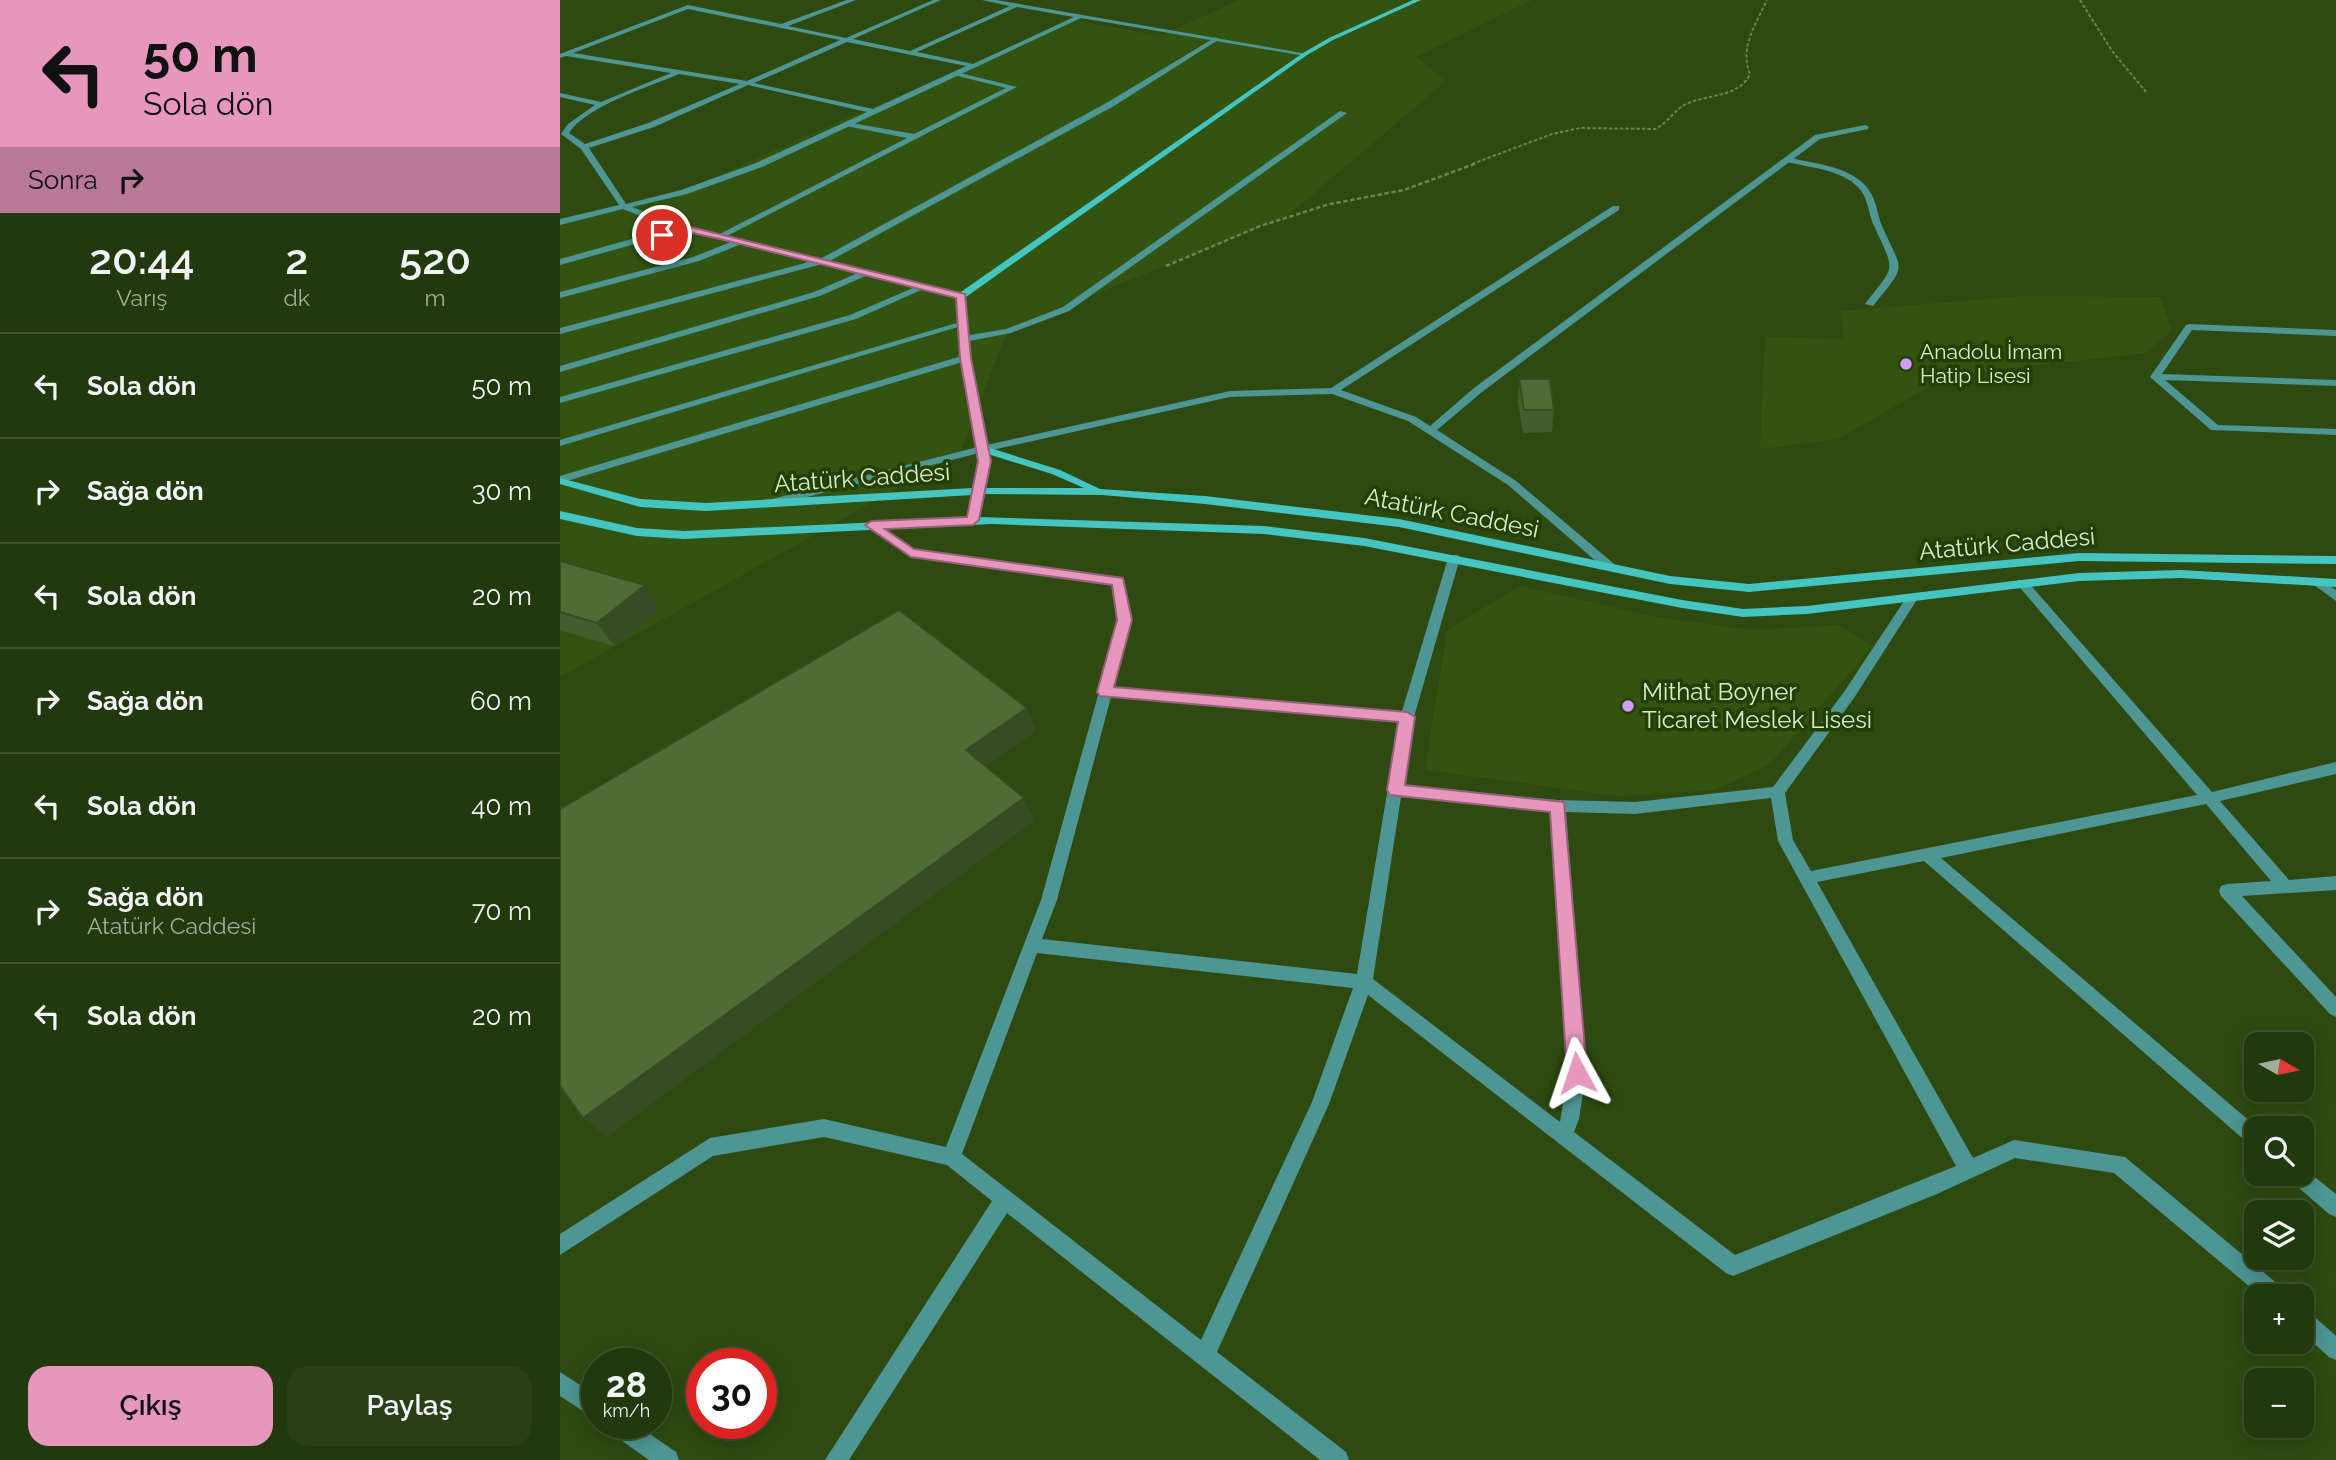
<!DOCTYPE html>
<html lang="tr">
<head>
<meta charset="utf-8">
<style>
  :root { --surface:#22380d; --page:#2a3f16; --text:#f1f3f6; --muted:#a2ac9d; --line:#3f522e; --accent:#e797bd }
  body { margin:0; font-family:Raleway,sans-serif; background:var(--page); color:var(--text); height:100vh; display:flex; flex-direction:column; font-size:26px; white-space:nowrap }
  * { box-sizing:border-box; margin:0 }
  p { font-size:23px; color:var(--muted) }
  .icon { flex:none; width:38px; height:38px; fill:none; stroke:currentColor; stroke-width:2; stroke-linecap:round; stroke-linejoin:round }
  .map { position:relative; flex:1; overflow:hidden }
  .details { display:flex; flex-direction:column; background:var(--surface); width:560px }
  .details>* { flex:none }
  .guide { background:#e797bd; color:#111; overflow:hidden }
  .needle { width:46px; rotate:99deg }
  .controls { position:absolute; left:1684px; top:1032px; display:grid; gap:14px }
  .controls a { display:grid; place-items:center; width:70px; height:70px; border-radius:14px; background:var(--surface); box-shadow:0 4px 18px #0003,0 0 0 2px var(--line); font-size:35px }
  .speed { position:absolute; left:21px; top:1348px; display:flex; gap:14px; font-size:35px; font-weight:700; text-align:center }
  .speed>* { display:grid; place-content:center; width:91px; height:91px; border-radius:50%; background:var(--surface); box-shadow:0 4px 18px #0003,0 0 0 2px var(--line); line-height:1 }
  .speed small { font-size:18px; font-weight:400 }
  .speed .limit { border:10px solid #d22; background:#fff; color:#111 }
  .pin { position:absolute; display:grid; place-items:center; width:60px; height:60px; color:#fff; margin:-30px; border:4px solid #fff; border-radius:50%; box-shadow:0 2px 7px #0007 }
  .me { position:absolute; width:77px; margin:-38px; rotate:355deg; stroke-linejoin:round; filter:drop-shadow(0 0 5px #0008) }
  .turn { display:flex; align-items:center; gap:24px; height:147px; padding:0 28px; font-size:32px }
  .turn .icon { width:91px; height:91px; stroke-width:2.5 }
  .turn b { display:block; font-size:49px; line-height:60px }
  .then { display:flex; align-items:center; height:66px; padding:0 28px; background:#0003; gap:14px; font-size:26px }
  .eta { display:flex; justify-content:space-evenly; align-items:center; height:119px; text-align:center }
  .eta b { font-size:42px; font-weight:600; line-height:49px }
  .action { display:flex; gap:14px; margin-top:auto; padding:14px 28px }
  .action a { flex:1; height:80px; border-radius:21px; background:var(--accent); color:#111; font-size:28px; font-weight:600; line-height:80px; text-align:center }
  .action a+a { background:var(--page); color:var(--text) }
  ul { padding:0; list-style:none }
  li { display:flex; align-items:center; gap:21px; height:105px; padding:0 28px; border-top:2px solid var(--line) }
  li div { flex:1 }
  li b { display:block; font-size:26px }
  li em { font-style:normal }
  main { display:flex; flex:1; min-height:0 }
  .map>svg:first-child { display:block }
  .built { fill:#335411 }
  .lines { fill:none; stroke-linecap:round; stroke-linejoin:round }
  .path-far1 { stroke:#6b8354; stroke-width:2; stroke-dasharray:3.5 2; stroke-linecap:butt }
  .path { stroke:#6b8354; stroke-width:2.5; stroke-dasharray:4.5 2.5; stroke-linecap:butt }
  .lane { fill:#4d9693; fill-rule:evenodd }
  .street { fill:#4d9693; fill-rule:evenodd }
  .secondary { fill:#44c5c1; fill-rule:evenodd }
  .wall { fill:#435e2d }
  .shaded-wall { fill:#374c24 }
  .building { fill:#4e6d34; stroke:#374c24; stroke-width:2 }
  .route { fill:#e797bd; stroke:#96627b; stroke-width:2 }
  .poi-dot { fill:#d69bfa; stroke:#243f03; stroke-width:2.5 }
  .labels { text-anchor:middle; stroke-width:7; stroke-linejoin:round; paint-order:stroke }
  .far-poi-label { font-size:21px; fill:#d8eacc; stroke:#243f03; text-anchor:start }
  .street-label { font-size:24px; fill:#d8eacc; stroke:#243f03 }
  .poi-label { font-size:24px; fill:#d8eacc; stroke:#243f03; text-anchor:start }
</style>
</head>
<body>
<main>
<section class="details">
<div class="guide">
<div class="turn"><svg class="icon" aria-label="left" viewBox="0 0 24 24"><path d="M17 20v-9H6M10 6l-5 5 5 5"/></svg><div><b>50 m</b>Sola dön</div></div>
<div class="then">Sonra<svg class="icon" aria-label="right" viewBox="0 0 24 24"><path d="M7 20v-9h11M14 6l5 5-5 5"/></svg></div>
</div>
<div class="eta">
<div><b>20:44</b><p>Varış</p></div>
<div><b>2</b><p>dk</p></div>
<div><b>520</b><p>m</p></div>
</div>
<ul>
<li><svg class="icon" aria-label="left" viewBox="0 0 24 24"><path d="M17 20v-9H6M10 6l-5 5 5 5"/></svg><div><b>Sola dön</b></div><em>50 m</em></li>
<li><svg class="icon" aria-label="right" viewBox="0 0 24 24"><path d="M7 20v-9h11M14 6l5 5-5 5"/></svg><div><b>Sağa dön</b></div><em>30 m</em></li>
<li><svg class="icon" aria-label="left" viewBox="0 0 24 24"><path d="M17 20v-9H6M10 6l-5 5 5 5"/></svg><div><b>Sola dön</b></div><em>20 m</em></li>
<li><svg class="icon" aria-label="right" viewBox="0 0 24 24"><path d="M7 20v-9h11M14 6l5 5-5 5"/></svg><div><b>Sağa dön</b></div><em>60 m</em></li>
<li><svg class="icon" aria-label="left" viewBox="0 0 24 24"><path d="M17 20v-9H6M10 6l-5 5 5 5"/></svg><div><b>Sola dön</b></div><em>40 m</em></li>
<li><svg class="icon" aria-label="right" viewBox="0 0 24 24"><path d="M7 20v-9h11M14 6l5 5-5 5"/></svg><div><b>Sağa dön</b><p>Atatürk Caddesi</p></div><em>70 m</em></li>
<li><svg class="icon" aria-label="left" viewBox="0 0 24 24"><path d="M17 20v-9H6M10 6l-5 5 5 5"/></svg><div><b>Sola dön</b></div><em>20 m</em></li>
</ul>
<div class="action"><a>Çıkış</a><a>Paylaş</a></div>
</section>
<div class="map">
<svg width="1776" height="1460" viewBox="0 0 1776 1460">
  <rect width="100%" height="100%" fill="#2e4a11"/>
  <!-- built -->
  <g class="built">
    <path d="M679 0H972L856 57 886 81 726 217 448 329 400 453 0 677V220L122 191 511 20 600 36Z"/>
    <path d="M1463 296 1600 297 1612 330 1587 353 1389 375 1278 439 1200 449 1205 337 1284 339 1280 311Z"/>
    <path d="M960 586 1096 617 1191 630 1278 625 1313 646 1209 765 1154 790 1059 796 865 770 887 630Z"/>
  </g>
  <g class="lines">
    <!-- path-far1 -->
    <g class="path-far1">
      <path d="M1520 0 1552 51 1587 93"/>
      <path d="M912 164 992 134 1020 128 1095 129C1108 123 1114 110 1126 104 1147 94 1179 98 1190 74 1179 48 1196 24 1207 0"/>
    </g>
    <!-- path -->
    <path class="path" d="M606 266 700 226 770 204 844 190 917 163"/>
    <!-- lane -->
    <g class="lane">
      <path d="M656 37 658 40 554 106 266 263 0 334V328L260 259 548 102Z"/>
      <path d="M396 72 457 87 163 238 156 236 347 138 286 126V122L354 134 446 88 394 75Z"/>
      <path d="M780 111 787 113 509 311 451 333 404 342 399 339 404 336 446 329 503 307Z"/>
      <path d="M1230 158C1257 164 1298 167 1312 195 1317 205 1318 216 1322 226 1343 273 1348 263 1313 306L1305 304C1335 265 1336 273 1315 228 1309 217 1309 203 1302 192 1287 170 1251 168 1227 162L1226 160Z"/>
      <path d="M122 225 126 228 125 230 0 265V259Z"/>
      <path d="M181 238 184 239V243L139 261 0 298V292L133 257Z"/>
      <path d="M307 269 312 272 310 274 260 296 0 372V366L254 292Z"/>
      <path d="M360 285 368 287 296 319 0 403V397L290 315Z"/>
      <path d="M400 322 408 324 0 446V440Z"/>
      <path d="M405 355 410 358 409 360 0 483V476Z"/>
    </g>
    <!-- street -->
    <g class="street">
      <path d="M287 0H296L228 26 286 38 373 0H381L293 39 350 51 450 6 422 0H436L748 54 745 56 521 18 202 167 127 194 72 207 111 222 404 294V298L401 299 105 226 63 209 0 225V219L59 205 21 149 1 134 8 124 35 105 0 97V93L41 102 111 73 6 56 0 58V54L128 5 221 24ZM457 7 514 17 413 64 357 52ZM128 9 280 40 187 81 13 53ZM287 42 406 66 313 109 194 83ZM119 74 180 84 88 123 25 144 9 133C26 106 89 87 119 74ZM188 85 307 112 196 163 121 190 66 204 29 148 94 127Z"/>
      <path d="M1305 125 1309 127 1308 129 1260 139 922 392 877 430 956 481 1053 563 1055 566 1053 569H1045L948 485 848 421 772 394 670 397 423 452 208 507 202 503 204 501 422 446 670 391 771 388 1053 206H1059V210L781 390 856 417 870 426 914 388 1255 135Z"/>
      <path d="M1629 324 1776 330V336L1632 330 1602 374 1776 380V386L1605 380 1658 425 1776 429V435L1651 430 1590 377 1626 325Z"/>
      <path d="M312 521 353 550 562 578 571 620 553 688 842 711 888 558 890 555H898L900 558 854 717 843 786 998 800 1075 802 1213 787 1284 692 1348 595H1356L1358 598 1294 698 1225 793 1233 840 1251 871 1637 795 1456 583 1458 580H1466L1652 792 1776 762V774L1660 801 1729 880 1776 876V890L1682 896 1776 997V1017L1770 1014 1661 896 1659 891 1661 886 1667 884 1711 881 1646 804 1381 858 1699 1129H1696V1147L1689 1144 1364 861 1257 882 1413 1158 1454 1140 1565 1157 1725 1290 1728 1297H1702L1554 1173 1455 1158 1377 1194 1173 1276 1166 1273 808 995 769 1104 657 1352 786 1452 789 1460H760L447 1213 289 1460H265L432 1201 387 1165 264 1137 153 1156 0 1255V1234L150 1138 264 1119 386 1147 481 900 559 620 552 584 350 557 308 528V522ZM551 697 839 721 797 974 482 939 497 900ZM841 797 991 811 1008 1073 1000 1122 813 979ZM1211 798 1218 841 1396 1166 1175 1255 1014 1132 1019 1119 1026 1073 1006 812 1075 814ZM477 953 793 988 752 1102 641 1340 402 1154Z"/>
      <path d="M1758 578 1776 590V601L1754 585 1752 582Z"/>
      <path d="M1741 1166 1776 1194V1217L1769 1214 1731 1181 1729 1174H1741Z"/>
      <path d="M1741 1308 1748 1311 1776 1336V1360L1769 1357 1741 1332Z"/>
      <path d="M0 1372 37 1396V1420L0 1396Z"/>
      <path d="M45 1423H74L116 1452 119 1460H89L48 1431Z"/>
    </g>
    <!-- secondary -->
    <path class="secondary" d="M853 0H861L773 40 747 55 406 297 410 358 427 447 500 470 540 489 645 496 839 519 1110 576 1189 584 1519 553 1776 556V564L1519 561 1189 592 1110 584 839 527 645 504 542 495 424 494 420 517 704 526 804 538 1122 600 1183 609 1247 606 1519 573 1621 570 1776 579V587L1621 578 1519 581 1247 614 1183 617 1122 608 804 546 704 534 432 524 124 539 77 536 0 519V511L77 528 124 531 408 518 412 495 146 511 80 507 0 484V478L80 499 146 503 413 488 418 461 400 358 398 294 743 53 769 38ZM428 454 492 474 524 488H425L430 461Z"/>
  </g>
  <!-- wall -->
  <g class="wall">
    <path d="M959 379 994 410 992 432 963 433 958 402Z"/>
    <path d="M0 561 85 585 101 608 54 646 0 630Z"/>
  </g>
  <!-- shaded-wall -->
  <g class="shaded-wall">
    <path d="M85 585 101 608 54 646 37 623Z"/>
    <path d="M467 708 476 731 416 773 406 750Z"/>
    <path d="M464 798 474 821 47 1137 23 1118Z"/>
  </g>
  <!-- building -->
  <g class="building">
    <path d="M959 379H990L994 410H964Z"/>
    <path d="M0 561 85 585 37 623 0 612Z"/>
    <path d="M339 610 467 708 406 750 464 798 23 1118 0 1086V809Z"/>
  </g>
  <!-- route -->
  <path class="route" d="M122 225 405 294 411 358 431 461 419 520 413 525 325 529 354 549 563 578 572 620 554 687 847 712 855 717 845 785 1004 802 1027 1073 1024 1079 1017 1082 1010 1079 1007 1073 990 812 830 795 827 790 838 722 540 696 537 692 557 620 552 585 351 557 305 525 312 521 407 517 418 461 400 358 396 298 160 239 123 231 102 238 97 235Z"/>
  <!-- markers -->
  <g class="poi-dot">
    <circle cx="1346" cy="364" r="7"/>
    <circle cx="1068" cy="706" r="7"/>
  </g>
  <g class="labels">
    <!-- far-poi labels -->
    <g class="far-poi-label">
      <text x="1360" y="359">Anadolu İmam<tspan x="1360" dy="24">Hatip Lisesi</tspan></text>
    </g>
    <!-- street labels -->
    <g class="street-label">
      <text transform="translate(302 478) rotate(-4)" y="8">Atatürk Caddesi</text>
      <text transform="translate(892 513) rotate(11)" y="8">Atatürk Caddesi</text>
      <text transform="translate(1447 544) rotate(-5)" y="8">Atatürk Caddesi</text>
    </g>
    <!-- poi labels -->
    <g class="poi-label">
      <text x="1082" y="700">Mithat Boyner<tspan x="1082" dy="28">Ticaret Meslek Lisesi</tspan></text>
    </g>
  </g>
</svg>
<div class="controls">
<a><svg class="needle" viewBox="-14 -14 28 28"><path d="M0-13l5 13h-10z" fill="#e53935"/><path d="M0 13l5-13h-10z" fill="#a2ac9d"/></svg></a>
<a><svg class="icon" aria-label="search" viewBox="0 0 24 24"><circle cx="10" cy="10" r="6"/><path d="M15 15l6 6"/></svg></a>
<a><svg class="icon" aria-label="layers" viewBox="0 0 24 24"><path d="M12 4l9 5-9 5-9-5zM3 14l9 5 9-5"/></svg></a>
<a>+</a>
<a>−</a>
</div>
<div class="speed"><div>28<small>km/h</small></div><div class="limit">30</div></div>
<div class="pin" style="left:102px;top:235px;background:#d93025"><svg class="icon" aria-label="arrive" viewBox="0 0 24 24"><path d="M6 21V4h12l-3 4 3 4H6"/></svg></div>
<svg class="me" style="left:1017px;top:1073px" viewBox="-20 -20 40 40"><path d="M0-17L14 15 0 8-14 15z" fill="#e797bd" stroke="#fff" stroke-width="4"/></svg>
</div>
</main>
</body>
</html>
